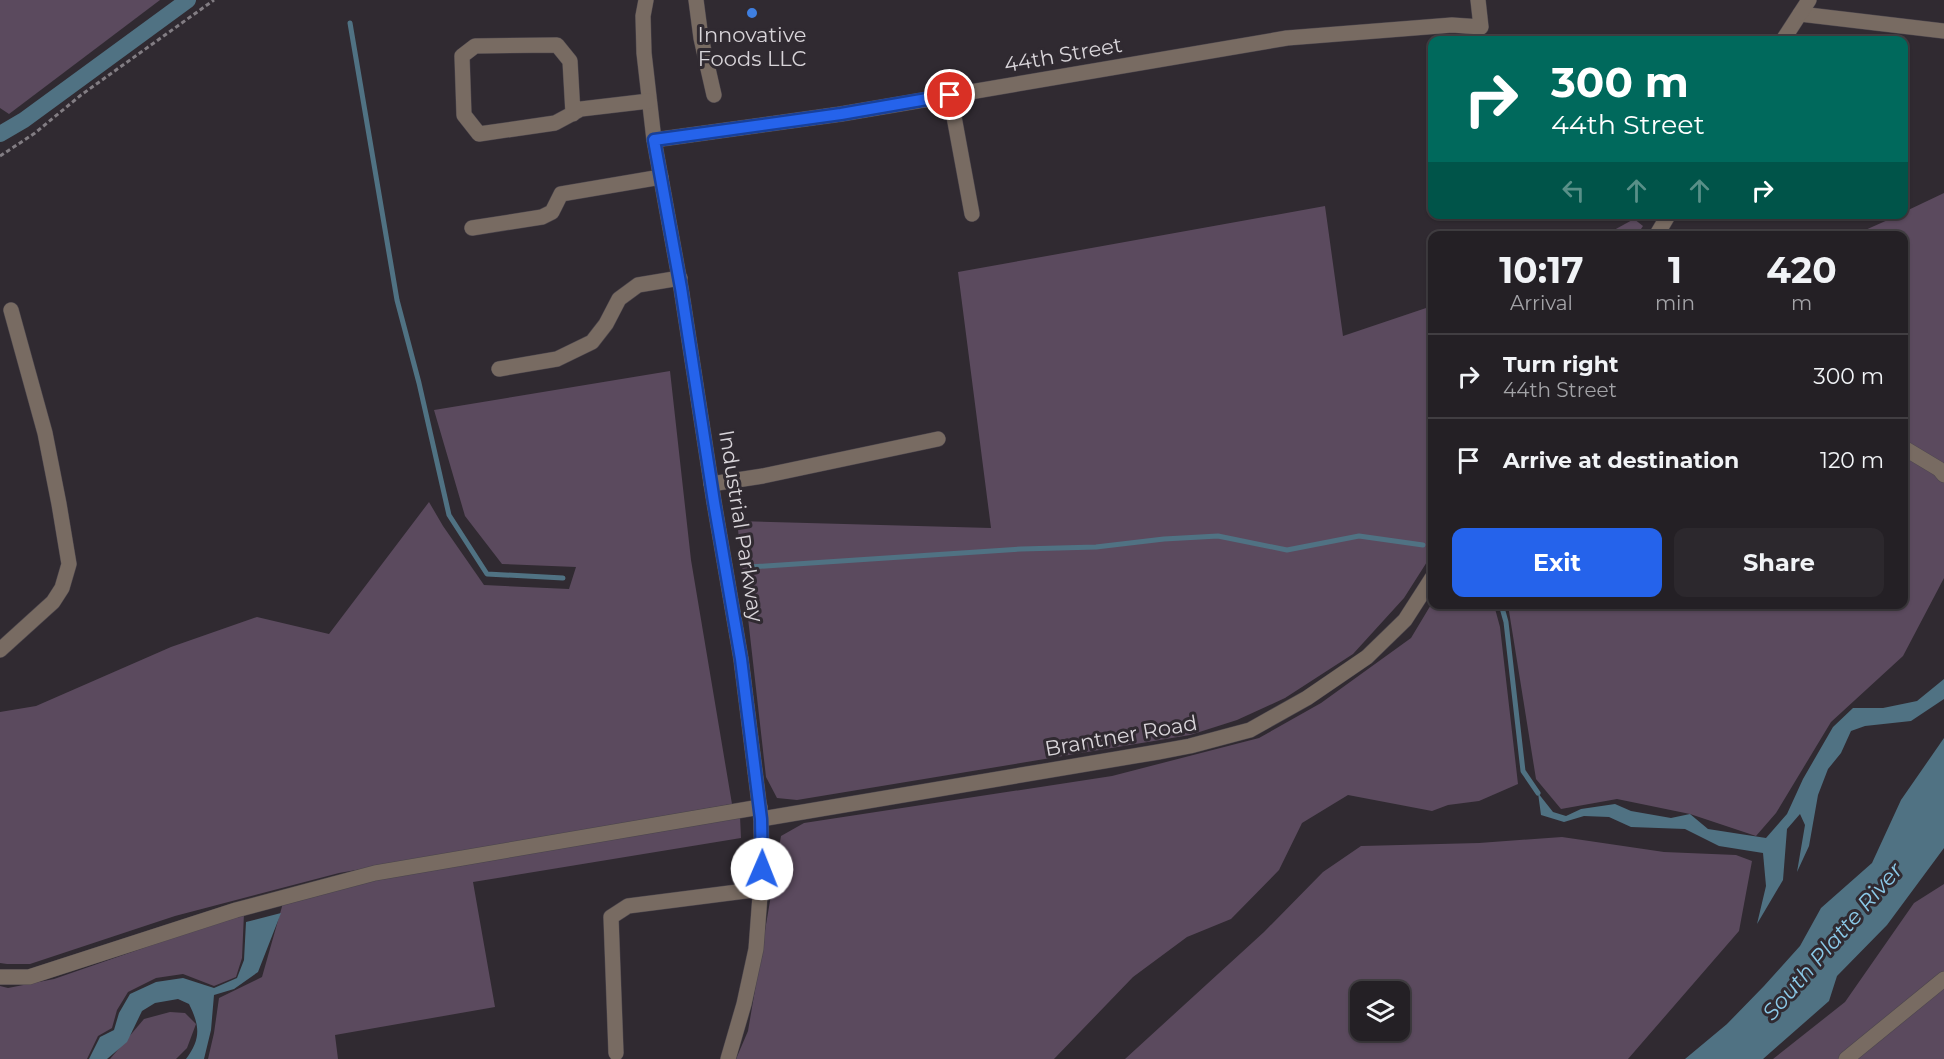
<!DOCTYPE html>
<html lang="en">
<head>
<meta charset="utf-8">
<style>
  :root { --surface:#242025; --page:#2c282d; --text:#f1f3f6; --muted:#a3a3a7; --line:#413e42; --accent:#2563eb }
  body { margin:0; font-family:Montserrat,sans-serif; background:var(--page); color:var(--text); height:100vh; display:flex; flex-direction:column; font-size:22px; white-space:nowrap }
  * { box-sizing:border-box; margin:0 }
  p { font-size:20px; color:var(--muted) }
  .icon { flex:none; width:33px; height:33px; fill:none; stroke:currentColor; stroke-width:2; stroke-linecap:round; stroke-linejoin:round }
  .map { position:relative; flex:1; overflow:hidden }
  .panel { position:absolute; left:1428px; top:231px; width:480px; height:378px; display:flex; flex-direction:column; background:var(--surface); border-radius:12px; box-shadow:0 2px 4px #0004,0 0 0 2px var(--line) }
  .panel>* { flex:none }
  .hud { position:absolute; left:1428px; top:36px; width:480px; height:183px; border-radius:12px; box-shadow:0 2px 4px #0004,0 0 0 2px var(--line); background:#00695c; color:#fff; overflow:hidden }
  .buttons { position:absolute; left:1350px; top:981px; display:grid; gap:12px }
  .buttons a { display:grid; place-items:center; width:60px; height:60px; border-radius:12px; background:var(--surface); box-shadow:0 2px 4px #0004,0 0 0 2px var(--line); font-size:30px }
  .pin { position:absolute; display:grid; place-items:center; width:51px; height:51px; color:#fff; margin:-26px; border:3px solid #fff; border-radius:50%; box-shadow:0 2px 6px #0007 }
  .me { position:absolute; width:66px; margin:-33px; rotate:1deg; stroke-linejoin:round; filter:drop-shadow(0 0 4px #0008) }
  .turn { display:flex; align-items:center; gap:21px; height:126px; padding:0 24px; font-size:27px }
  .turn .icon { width:78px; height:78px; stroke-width:2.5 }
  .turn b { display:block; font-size:42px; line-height:51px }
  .lanes { display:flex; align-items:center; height:57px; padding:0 24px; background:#0003; justify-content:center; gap:30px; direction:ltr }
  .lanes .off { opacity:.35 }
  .eta { display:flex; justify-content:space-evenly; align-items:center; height:102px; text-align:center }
  .eta b { font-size:36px; font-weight:700; line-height:42px }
  .cta { display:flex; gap:12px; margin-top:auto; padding:12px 24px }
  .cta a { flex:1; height:69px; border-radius:12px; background:var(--accent); color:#fff; font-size:24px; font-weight:700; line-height:69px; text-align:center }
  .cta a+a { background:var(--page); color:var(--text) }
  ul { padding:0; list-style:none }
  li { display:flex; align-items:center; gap:18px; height:84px; padding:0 24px; border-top:2px solid var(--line) }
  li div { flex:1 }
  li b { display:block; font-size:22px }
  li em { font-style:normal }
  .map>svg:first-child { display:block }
  .green { fill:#5b4a5e; fill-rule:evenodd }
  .water { fill:#507283 }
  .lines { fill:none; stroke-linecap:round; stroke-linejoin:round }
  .stream { stroke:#507283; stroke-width:5 }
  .canal { stroke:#507283; stroke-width:16 }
  .minor-casing { stroke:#4b454c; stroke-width:16 }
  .path { stroke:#827d83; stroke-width:3; stroke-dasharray:4.5 3; stroke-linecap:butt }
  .minor { stroke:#786b62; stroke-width:15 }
  .route-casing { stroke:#184099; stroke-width:15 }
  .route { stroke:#2563eb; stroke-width:10 }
  .shop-dot { fill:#3f7fe0; stroke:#302a31; stroke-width:2 }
  .labels { text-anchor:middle; stroke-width:6; stroke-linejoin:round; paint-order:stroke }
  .poi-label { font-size:21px; fill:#d8d4d9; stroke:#302a31 }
  .street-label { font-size:21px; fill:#d8d4d9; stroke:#302a31 }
  .water-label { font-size:22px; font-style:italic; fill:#8bc9e8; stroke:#302a31 }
</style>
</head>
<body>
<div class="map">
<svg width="1944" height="1059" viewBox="0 0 1944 1059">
  <rect width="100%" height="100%" fill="#302a31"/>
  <!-- green -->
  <g class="green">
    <path d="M0 0H160L9 114 0 108Z"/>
    <path d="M1944 193V578L1903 656 1831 722 1776 813 1756 836 1690 814 1617 799 1561 809 1536 779 1508 605 1904 604V236L1854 235 1899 215 1904 214V212Z"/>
    <path d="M1325 206 1343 336 1432 306V554L1404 598 1353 654 1285 698 1237 720 1190 735 797 800 777 798 766 777 737 521 991 528 958 272Z"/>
    <path d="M1634 219 1643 226 1637 235H1605Z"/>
    <path d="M670 371 691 560 732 804 339 873 175 916 30 964H7L0 963V712L36 706 171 647 257 617 329 634 429 502 443 526 484 585 569 589 576 567 502 564 465 516 434 410Z"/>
    <path d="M1432 603V604L1494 605 1500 627 1518 784 1479 801 1448 805 1432 811 1348 795 1302 823 1279 870 1231 919 1187 937 1133 977 1054 1059H736L748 1031 781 836 804 823 1112 776 1259 738 1321 703 1411 638Z"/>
    <path d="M740 816 741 838 473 882 495 1007 335 1035 338 1059H208L214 1033 219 998 262 977 283 903 372 880Z"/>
    <path d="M1562 837 1664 852 1736 855 1752 861 1739 931 1628 1059H1125L1264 932 1323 872 1361 846 1479 843ZM1360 992H1400V1030H1360Z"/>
    <path d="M1944 884V1059H1773L1845 1002 1914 903Z"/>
    <path d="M244 913 242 958 236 977 214 986 183 974 156 978 128 992 117 1010 112 1028 98 1036 87 1059H0V986L8 988 54 979Z"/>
    <path d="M170 1012 185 1013 196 1024 187 1048 176 1059H110L144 1019Z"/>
  </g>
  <!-- water -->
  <g class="water">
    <path d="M1944 679V699L1911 721 1865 726 1851 731 1841 753 1828 769 1818 795 1809 846 1797 872 1805 825 1800 814 1787 829 1783 880 1757 924 1766 886 1763 853 1719 846 1685 829 1631 827 1609 817 1584 816 1564 822 1541 815 1538 793 1553 812 1566 816 1581 809 1615 804 1631 811 1671 818 1690 814 1708 829 1766 838 1787 814 1803 779 1833 727 1853 708H1883L1917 701Z"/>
    <path d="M1944 738V848L1887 925 1837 976 1829 1001 1763 1059H1685L1727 1024 1764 986 1800 946 1821 908 1872 863 1901 800Z"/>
    <path d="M281 913 258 972 234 989 214 995 211 1030 204 1059H186C201 1039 200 1026 189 1004L178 999 155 1003 142 1011 127 1042 107 1059H89L100 1037 114 1030 119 1013 130 994 156 982 183 978 214 988 237 978 244 960 246 922Z"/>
  </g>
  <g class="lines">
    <!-- stream -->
    <g class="stream">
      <path d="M350 23 397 300 419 383 449 515 487 574 563 578"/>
      <path d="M750 567 1021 549 1096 547 1164 539 1218 536 1287 550 1359 536 1423 545"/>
      <path d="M1501 604 1506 622 1523 771 1538 793"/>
    </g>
    <!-- canal -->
    <path class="canal" d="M0 134 24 120 188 0"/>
    <defs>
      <g id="minor">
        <path d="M646 0 643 16 644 53 654 140 681 288 714 502 741 659 761 819 762 869 756 949 744 1004 728 1059"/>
        <path d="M696 0 701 38 714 95"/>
        <path d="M1800 14 1944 31"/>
        <path d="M1783 40 1809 0"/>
        <path d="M950 95 972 214"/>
        <path d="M573 114 570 61 557 45 475 46 462 56 464 115 479 134 555 123 581 109 649 101"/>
        <path d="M654 140 841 114 1287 38 1452 25 1481 27 1478 0"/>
        <path d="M472 228 542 217 552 212 561 194 661 177"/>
        <path d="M1656 236 1669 214"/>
        <path d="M499 369 557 359 592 342 606 324 619 299 638 285 680 278"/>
        <path d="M1904 448 1939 469 1944 475"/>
        <path d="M711 484 763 476 938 439"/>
        <path d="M0 650 53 602 62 588 69 564 59 504 45 433 11 310"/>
        <path d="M761 819 1158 752 1190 746 1250 730 1307 698 1367 657 1405 620 1432 578"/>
        <path d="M0 977H29L236 910 375 873 760 807"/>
        <path d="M616 1053 611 917 628 906 761 889"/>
        <path d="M1846 1059 1944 979"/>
      </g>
    </defs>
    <!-- minor casing -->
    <use href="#minor" class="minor-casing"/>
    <!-- path -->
    <path class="path" d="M0 156 35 133 81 95 214 0"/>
    <!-- minor -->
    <use href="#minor" class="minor"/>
  </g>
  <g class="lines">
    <defs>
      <path id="route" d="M762 869 761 819 741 659 714 502 681 288 654 140 841 114 950 95"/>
    </defs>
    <!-- route casing -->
    <use href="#route" class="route-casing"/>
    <!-- route -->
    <use href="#route" class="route"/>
  </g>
  <!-- markers -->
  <circle class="shop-dot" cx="752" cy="13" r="6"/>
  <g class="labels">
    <!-- poi labels -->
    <g class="poi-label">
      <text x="752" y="42">Innovative<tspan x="752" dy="24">Foods LLC</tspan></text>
    </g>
    <!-- street labels -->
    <g class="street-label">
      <text transform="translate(1063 55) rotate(-10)" y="7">44th Street</text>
      <text transform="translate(741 526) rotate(81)" y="7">Industrial Parkway</text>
      <text transform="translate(1121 736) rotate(-10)" y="7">Brantner Road</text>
    </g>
    <!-- water labels -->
    <g class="water-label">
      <text transform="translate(1832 941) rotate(-49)" y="8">South Platte River</text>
    </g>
  </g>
</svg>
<div class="buttons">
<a><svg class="icon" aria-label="layers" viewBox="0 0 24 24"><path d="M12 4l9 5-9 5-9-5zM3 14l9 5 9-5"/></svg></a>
</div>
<div class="pin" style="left:950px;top:95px;background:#d93025"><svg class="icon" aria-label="arrive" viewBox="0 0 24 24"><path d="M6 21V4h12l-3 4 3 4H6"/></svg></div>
<svg class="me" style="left:762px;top:869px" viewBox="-20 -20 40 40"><circle r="19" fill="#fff"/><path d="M0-13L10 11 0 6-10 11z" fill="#2563eb"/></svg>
<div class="hud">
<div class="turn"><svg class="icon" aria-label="right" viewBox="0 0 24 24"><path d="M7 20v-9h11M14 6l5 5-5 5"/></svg><div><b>300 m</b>44th Street</div></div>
<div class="lanes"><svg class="icon off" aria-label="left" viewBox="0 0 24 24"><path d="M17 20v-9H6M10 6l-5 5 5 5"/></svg><svg class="icon off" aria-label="ahead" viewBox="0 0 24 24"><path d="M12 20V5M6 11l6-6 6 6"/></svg><svg class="icon off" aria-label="ahead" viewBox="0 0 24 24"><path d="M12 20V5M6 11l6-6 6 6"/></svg><svg class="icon" aria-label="right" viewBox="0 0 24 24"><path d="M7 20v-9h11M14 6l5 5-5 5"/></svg></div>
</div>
<section class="panel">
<div class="eta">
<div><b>10:17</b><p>Arrival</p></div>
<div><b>1</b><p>min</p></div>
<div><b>420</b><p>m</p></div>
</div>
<ul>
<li><svg class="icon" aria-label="right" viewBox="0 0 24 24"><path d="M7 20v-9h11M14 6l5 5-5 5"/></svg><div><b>Turn right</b><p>44th Street</p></div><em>300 m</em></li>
<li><svg class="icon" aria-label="arrive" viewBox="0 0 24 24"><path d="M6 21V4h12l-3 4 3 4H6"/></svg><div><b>Arrive at destination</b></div><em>120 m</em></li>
</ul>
<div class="cta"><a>Exit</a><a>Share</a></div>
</section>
</div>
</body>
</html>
